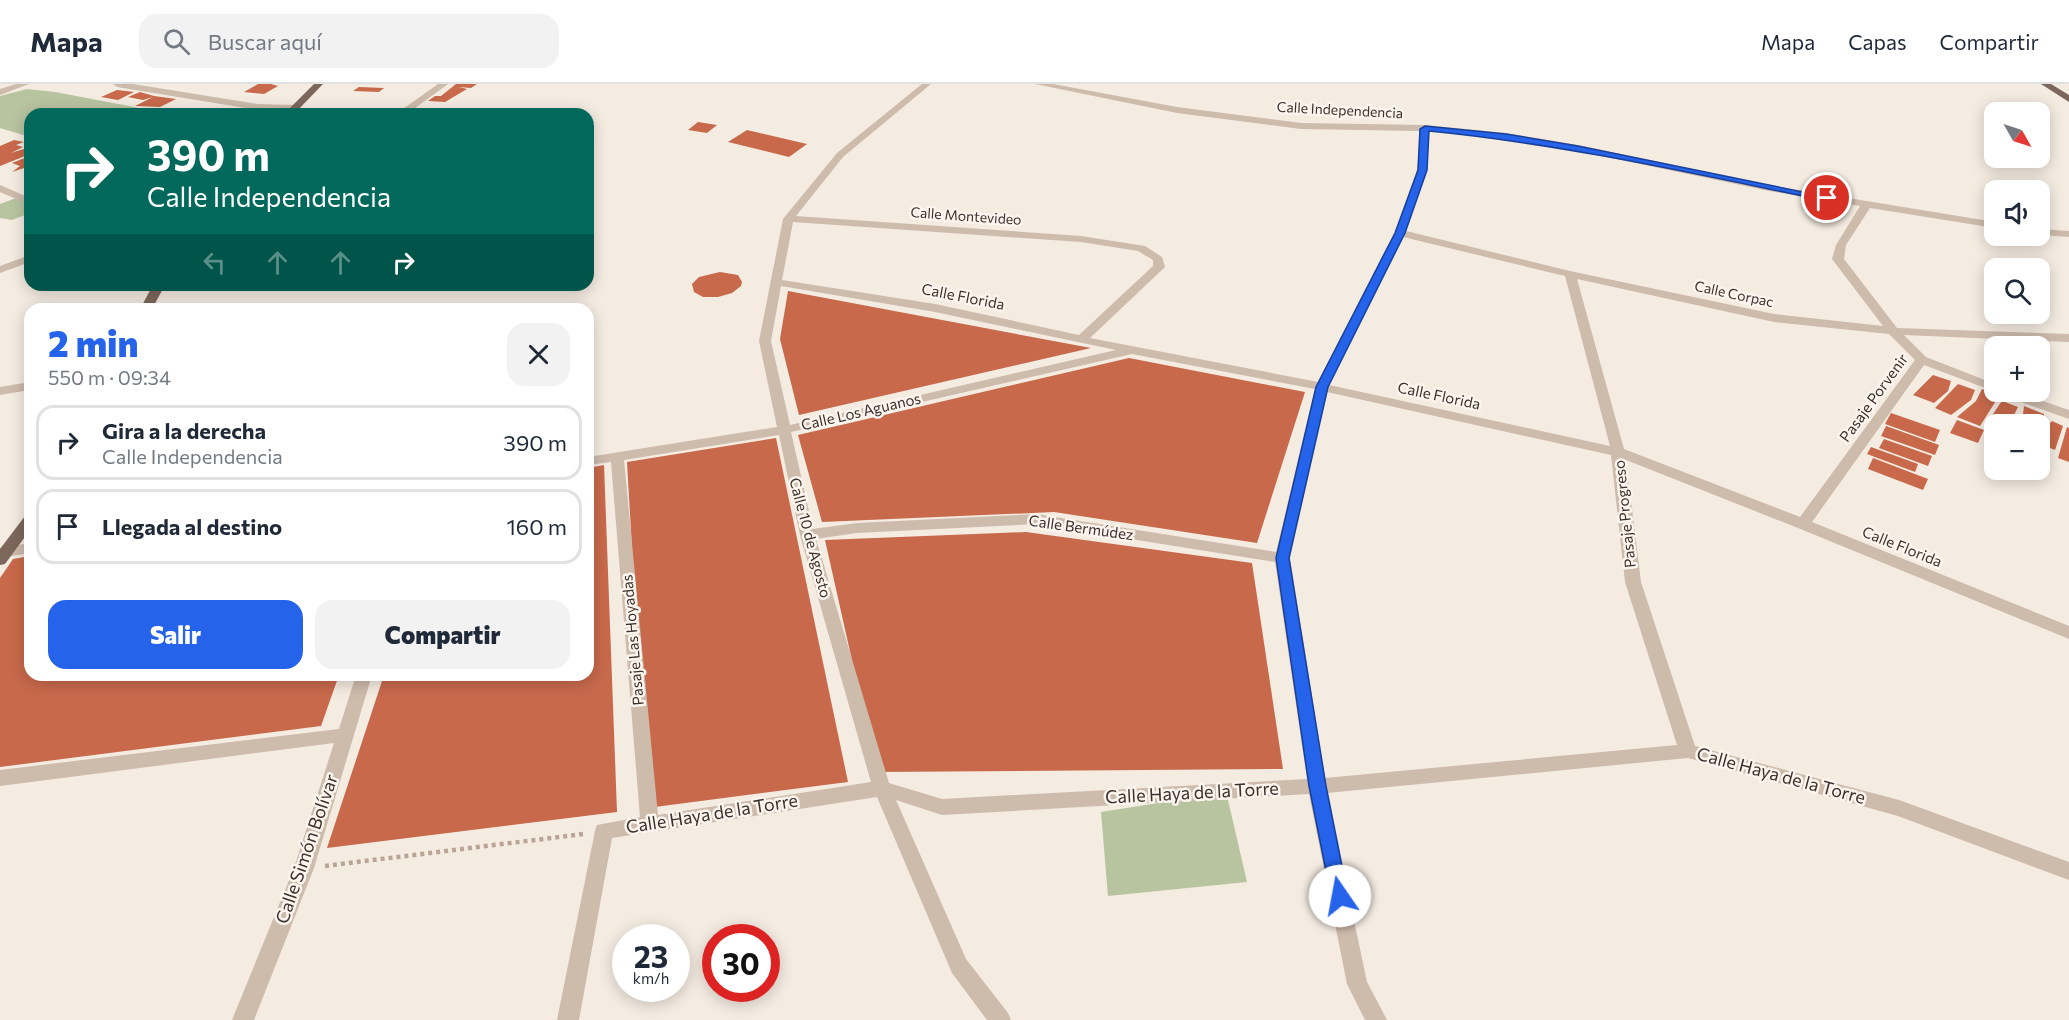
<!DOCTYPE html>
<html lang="es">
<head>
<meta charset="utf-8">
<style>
  :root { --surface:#fff; --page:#f2f2f3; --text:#1f2937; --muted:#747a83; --line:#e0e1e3; --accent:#2563eb }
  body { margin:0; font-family:Commissioner,sans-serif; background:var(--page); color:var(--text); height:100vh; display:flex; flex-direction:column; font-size:22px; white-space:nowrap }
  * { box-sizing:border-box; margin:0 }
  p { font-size:20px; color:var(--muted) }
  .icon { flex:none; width:33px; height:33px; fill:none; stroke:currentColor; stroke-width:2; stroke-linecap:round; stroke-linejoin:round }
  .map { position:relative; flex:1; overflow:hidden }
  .sheet { position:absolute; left:24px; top:219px; width:570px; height:378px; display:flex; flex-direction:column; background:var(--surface); border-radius:18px; box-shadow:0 3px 15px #0003 }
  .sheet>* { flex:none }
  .banner { position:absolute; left:24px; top:24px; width:570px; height:183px; border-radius:18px; box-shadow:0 3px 15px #0003; background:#00695c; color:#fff; overflow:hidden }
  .needle { width:39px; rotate:129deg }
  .buttons { position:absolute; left:1984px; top:18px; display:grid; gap:12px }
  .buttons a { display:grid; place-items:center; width:66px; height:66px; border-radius:12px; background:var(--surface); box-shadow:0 3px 15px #0003; font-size:30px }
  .speed { position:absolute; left:612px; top:840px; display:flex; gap:12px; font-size:30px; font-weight:700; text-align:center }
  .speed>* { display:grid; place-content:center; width:78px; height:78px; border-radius:50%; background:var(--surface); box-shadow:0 3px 15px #0003; line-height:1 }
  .speed small { font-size:15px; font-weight:400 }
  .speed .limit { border:9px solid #d22; background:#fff; color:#111 }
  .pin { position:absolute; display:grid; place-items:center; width:51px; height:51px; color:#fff; margin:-26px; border:3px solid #fff; border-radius:50%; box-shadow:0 2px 6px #0007 }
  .me { position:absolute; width:66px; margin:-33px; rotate:348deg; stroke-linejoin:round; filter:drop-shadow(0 0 4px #0008) }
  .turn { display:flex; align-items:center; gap:21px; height:126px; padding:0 24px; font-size:27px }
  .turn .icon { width:78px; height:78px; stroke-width:2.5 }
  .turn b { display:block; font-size:42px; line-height:51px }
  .lanes { display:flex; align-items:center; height:57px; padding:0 24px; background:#0003; justify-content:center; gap:30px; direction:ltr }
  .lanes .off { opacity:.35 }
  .round { display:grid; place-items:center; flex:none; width:63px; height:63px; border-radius:18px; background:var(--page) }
  .head { display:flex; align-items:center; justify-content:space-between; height:102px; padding:0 24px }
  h1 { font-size:36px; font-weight:800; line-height:45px; color:var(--accent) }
  .button { display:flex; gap:12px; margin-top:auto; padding:12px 24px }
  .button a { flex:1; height:69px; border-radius:18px; background:var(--accent); color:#fff; font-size:24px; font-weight:800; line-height:69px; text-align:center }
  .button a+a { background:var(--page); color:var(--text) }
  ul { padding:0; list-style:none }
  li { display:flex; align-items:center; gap:18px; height:75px; margin:0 12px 9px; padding:0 12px; border:3px solid var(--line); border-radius:18px }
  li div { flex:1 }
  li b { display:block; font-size:22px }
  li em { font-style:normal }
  header { display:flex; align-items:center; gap:36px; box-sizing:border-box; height:84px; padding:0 30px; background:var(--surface); border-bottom:2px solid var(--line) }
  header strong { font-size:28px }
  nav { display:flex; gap:33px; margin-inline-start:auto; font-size:21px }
  .search { width:420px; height:54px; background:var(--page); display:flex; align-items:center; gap:15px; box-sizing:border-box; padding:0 21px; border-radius:18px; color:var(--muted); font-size:22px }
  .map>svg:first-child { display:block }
  .green { fill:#b8c4a0 }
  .building { fill:#c8694b }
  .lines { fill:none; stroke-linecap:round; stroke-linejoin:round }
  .path { stroke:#b9a596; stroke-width:4.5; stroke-dasharray:4 4; stroke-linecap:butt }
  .minor { fill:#cdbbac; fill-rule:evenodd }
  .major { fill:#7d675c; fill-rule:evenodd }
  .route { fill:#2563eb; stroke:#184099; stroke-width:1.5 }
  .labels { text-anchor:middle; stroke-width:5; stroke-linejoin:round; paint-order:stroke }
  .far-street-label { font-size:14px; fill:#3b302b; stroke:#fbf5ee }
  .street-label { font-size:15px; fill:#3b302b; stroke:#fbf5ee }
  .near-street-label { font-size:18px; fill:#3b302b; stroke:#fbf5ee }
</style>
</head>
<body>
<header>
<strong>Mapa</strong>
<div class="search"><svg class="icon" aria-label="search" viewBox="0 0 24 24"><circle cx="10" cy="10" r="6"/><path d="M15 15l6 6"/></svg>Buscar aquí</div>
<nav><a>Mapa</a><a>Capas</a><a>Compartir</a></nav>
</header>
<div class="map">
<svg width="2069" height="936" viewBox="0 0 2069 936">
  <rect width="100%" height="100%" fill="#f4ebe1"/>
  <!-- green -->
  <g class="green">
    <path d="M27 5 55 8 171 30H30V53L0 44V12Z"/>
    <path d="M16 114 30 120V129L12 136 0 134V120Z"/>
    <path d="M1196 713 1228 716 1247 798 1108 812 1101 728Z"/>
  </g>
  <!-- building -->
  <g class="building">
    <path d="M258 0H271L278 2 264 10 244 8Z"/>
    <path d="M456 0H477L471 4 459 3 467 5 445 18 428 17 435 12H441Z"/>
    <path d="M359 3 384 4 379 8 353 7Z"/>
    <path d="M117 6 134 8 118 16 101 13Z"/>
    <path d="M140 8 154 12 176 15 160 23 135 22 153 13 143 16 128 13Z"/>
    <path d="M698 38 717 41 707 49 688 46Z"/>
    <path d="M747 46 807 60 789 73 728 58Z"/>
    <path d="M14 56 24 58 16 61 23 63 11 69 30 63V67L23 70H30L0 82V62Z"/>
    <path d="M30 72V82L12 88 20 82 12 79Z"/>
    <path d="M720 188 738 191 742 198 741 202 732 209 718 213H703L694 208 692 200 699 193Z"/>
    <path d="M788 207 1091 264 799 331 780 255Z"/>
    <path d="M1129 274 1305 308 1257 459 1054 428 822 438 798 351Z"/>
    <path d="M1933 291 1951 297 1948 307 1934 319 1913 311Z"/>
    <path d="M1958 300 1975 306 1971 316 1951 331 1935 324Z"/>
    <path d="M1982 305 1999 312 1980 342 1957 333 1976 317Z"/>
    <path d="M2002 317 2018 323 2014 331 2007 340H1995V343L1986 340Z"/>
    <path d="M2024 322 2044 330V339L2040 344V340H2014L2023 330Z"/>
    <path d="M1891 329 1940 346 1935 358 1885 340Z"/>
    <path d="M1957 336 1984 346 1978 359 1950 349Z"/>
    <path d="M2052 337 2063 342 2055 366 2040 360V350Z"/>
    <path d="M1886 342 1939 361 1935 371 1881 352Z"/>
    <path d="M2067 343 2069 344V378L2058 374Z"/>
    <path d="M776 354 848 698 647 724 627 378Z"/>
    <path d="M1884 355 1932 372 1928 382 1879 364Z"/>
    <path d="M1871 363 1918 380 1915 388 1867 370Z"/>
    <path d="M1873 374 1928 395 1923 406 1868 385Z"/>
    <path d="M604 381 617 728 327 764 384 591H588V384Z"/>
    <path d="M1026 448 1252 479 1283 685 877 688 825 456Z"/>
    <path d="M30 472V591H339L321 642 0 683V494L13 475Z"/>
  </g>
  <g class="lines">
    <!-- path -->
    <path class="path" d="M325 782 583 750"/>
    <!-- minor -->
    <g class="minor">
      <path d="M16 0H29L0 11V5Z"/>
      <path d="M113 0H133L257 20 295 21 300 24 295 27 257 26 117 3Z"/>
      <path d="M438 0H448L407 30H396Z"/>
      <path d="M922 0H931L843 73 796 132 1081 152 1145 162 1162 173 1165 183 1090 254 1318 298 1395 149 1417 86 1420 47 1301 45 1177 29 1035 0H1053L1177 23 1301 39 1425 41 1506 49 1578 61 1769 101 1995 138V144L1870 124 1846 161 1844 175 1897 244 2069 250V258L1904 251 1926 273 1995 300 1996 308 1924 281 1812 438 2069 542V555L1798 444 1626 376 1641 498 1695 662 1899 716 2069 778V796L1898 732 1688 674 1327 709 1367 898 1387 936H1365L1347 900 1309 710 942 731 896 716 966 875 1008 929 1011 936H987L952 889 877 713 612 754 579 936H557L595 747 597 741 640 733 611 378 588 381V373L777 343 759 257 783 135 837 69ZM1429 47 1506 55 1578 67 1769 107 1860 122 1836 161 1832 175 1883 242 1774 230 1570 187 1406 147 1427 86ZM793 138 1081 158 1138 167 1153 176V182L1079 251 935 220 782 196ZM1403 153 1565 192 1610 362 1329 301ZM1577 195 1774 238 1889 250 1915 276 1800 433 1624 365ZM781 202 935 228 1116 266 790 341 771 257ZM1132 270 1315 305 1276 468 1036 430 857 439 813 445 791 348ZM1327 308 1611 371 1625 498 1677 661 1325 694 1290 474ZM779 351 800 451 871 698 658 731 624 376ZM1036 440 1275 478 1307 695 942 715 889 699 816 455 857 449Z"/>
      <path d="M0 101 30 114V121L0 108Z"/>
      <path d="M2040 145 2069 147V153L2040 151Z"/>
      <path d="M30 171V178L0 189V182Z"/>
      <path d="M30 298V306L0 311V303Z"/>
      <path d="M2000 308H2017L2069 326V335L2001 311Z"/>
      <path d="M30 459V469L0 474V464Z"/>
      <path d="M356 591H372L314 784 254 936H232L294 784 334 659 0 702V686L339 645Z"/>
    </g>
    <!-- major -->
    <g class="major">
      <path d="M314 0H323L294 30H284Z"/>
      <path d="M2041 0H2051L2069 11V18Z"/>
      <path d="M153 201H165L152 225H140Z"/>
      <path d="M30 430V446L5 480 0 481V465L25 432Z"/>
    </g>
  </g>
  <!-- route -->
  <path class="route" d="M1425 42 1506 50 1578 62 1832 114 1827 117C1695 90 1563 60 1429 47L1427 86 1405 149 1328 303 1289 474 1326 702 1348 812 1346 818 1340 820 1333 818 1331 812 1309 702 1276 474 1316 303 1395 149 1418 86 1420 45Z"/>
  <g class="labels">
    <!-- far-street labels -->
    <g class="far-street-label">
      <text transform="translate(1340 26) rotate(3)" y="5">Calle Independencia</text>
      <text transform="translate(966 132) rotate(4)" y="5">Calle Montevideo</text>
      <text transform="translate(1734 210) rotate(12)" y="5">Calle Corpac</text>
    </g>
    <!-- street labels -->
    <g class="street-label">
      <text transform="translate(963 213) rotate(11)" y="5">Calle Florida</text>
      <text transform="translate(1439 312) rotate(12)" y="5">Calle Florida</text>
      <text transform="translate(1874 314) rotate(-54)" y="5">Pasaje Porvenir</text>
      <text transform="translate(861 328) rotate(-13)" y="5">Calle Los Aguanos</text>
      <text transform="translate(1625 430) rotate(-96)" y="5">Pasaje Progreso</text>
      <text transform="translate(1081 444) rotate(8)" y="5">Calle Bermúdez</text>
      <text transform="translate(810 454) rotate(75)" y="5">Calle 10 de Agosto</text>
      <text transform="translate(1902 463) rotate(22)" y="5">Calle Florida</text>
      <text transform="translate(633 556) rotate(-95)" y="5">Pasaje Las Hoyadas</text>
    </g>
    <!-- near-street labels -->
    <g class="near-street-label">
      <text transform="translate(1781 692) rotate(15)" y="6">Calle Haya de la Torre</text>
      <text transform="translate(1192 709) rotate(-3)" y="6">Calle Haya de la Torre</text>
      <text transform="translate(712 730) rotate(-9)" y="6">Calle Haya de la Torre</text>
      <text transform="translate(307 765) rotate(-71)" y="6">Calle Simón Bolívar</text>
    </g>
  </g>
</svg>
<div class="buttons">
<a><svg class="needle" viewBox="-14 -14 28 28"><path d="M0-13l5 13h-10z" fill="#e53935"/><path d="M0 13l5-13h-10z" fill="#747a83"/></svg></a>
<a><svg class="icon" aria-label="sound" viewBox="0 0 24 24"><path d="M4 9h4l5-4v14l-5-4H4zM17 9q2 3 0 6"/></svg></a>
<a><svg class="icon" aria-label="search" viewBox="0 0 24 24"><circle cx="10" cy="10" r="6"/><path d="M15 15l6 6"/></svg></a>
<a>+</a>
<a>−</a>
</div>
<div class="speed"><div>23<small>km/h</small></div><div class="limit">30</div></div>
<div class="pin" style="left:1827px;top:114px;background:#d93025"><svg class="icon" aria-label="arrive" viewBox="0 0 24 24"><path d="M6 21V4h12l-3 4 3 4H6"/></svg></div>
<svg class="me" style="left:1340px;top:812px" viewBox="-20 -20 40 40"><circle r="19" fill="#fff"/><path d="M0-13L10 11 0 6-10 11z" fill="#2563eb"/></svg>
<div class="banner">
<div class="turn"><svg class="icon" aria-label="right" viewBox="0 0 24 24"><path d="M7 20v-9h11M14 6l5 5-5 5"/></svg><div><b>390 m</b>Calle Independencia</div></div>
<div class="lanes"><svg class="icon off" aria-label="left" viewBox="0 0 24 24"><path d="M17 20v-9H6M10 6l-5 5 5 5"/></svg><svg class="icon off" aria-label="ahead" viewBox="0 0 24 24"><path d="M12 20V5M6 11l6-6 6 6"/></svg><svg class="icon off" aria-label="ahead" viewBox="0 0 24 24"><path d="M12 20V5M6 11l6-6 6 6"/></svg><svg class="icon" aria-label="right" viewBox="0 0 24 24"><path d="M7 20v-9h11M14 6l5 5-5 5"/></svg></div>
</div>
<section class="sheet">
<div class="head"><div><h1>2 min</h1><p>550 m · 09:34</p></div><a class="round"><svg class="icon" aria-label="close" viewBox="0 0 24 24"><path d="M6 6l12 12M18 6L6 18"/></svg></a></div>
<ul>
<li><svg class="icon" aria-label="right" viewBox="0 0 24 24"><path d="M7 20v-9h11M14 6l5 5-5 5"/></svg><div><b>Gira a la derecha</b><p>Calle Independencia</p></div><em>390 m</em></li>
<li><svg class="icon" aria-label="arrive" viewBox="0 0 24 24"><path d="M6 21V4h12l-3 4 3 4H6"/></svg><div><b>Llegada al destino</b></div><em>160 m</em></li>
</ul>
<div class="button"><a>Salir</a><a>Compartir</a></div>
</section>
</div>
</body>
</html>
